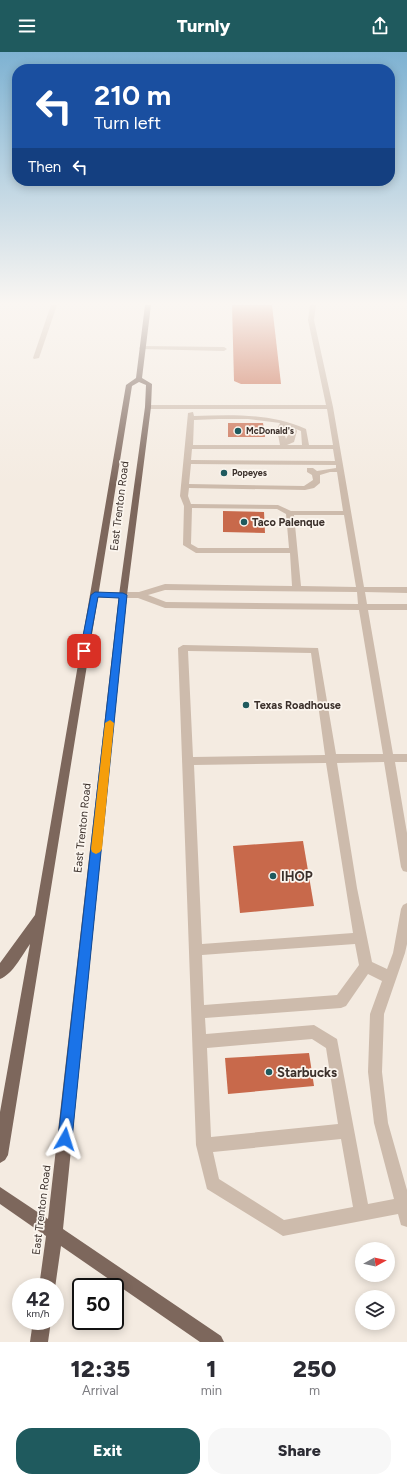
<!DOCTYPE html>
<html lang="en">
<head>
<meta charset="utf-8">
<style>
  :root { --surface:#fff; --page:#f7f7f7; --text:#2b2b33; --muted:#7c7c81; --accent:#1f5a5e }
  body { margin:0; font-family:Figtree,sans-serif; background:var(--page); color:var(--text); height:100vh; display:flex; flex-direction:column; font-size:15px; white-space:nowrap }
  * { box-sizing:border-box; margin:0 }
  p { font-size:13px; color:var(--muted) }
  .icon { flex:none; width:22px; height:22px; fill:none; stroke:currentColor; stroke-width:2; stroke-linecap:round; stroke-linejoin:round }
  .map { position:relative; height:1290px; overflow:hidden }
  .details { display:flex; flex-direction:column; background:var(--surface); flex:1 }
  .details>* { flex:none }
  .guide { position:absolute; left:12px; top:12px; width:383px; height:122px; border-radius:16px; box-shadow:0 2px 10px #0003; background:#1a4fa0; color:#fff; overflow:hidden }
  .needle { width:26px; rotate:82deg }
  .controls { position:absolute; left:355px; top:1190px; display:grid; gap:8px }
  .controls a { display:grid; place-items:center; width:40px; height:40px; border-radius:50%; background:var(--surface); box-shadow:0 2px 10px #0003; font-size:20px }
  .speed { position:absolute; left:12px; top:1226px; display:flex; gap:8px; font-size:20px; font-weight:700; text-align:center }
  .speed>* { display:grid; place-content:center; width:52px; height:52px; border-radius:50%; background:var(--surface); box-shadow:0 2px 10px #0003; line-height:1 }
  .speed small { font-size:10px; font-weight:400 }
  .speed .limit { border:2px solid #111; border-radius:6px; background:#fff; color:#111 }
  .pin { position:absolute; display:grid; place-items:center; width:34px; height:34px; color:#fff; margin:-17px; border-radius:8px; box-shadow:0 2px 6px #0006 }
  .me { position:absolute; width:44px; margin:-22px; rotate:6deg; stroke-linejoin:round; filter:drop-shadow(0 0 3px #0008) }
  .turn { display:flex; align-items:center; gap:14px; height:84px; padding:0 16px; font-size:18px }
  .turn .icon { width:52px; height:52px; stroke-width:2.5 }
  .turn b { display:block; font-size:28px; line-height:34px }
  .then { display:flex; align-items:center; height:38px; padding:0 16px; background:#0003; gap:8px; font-size:15px }
  .eta { display:flex; justify-content:space-evenly; align-items:center; height:68px; text-align:center }
  .eta b { font-size:24px; font-weight:800; line-height:28px }
  .cta { display:flex; gap:8px; margin-top:auto; padding:8px 16px }
  .cta a { flex:1; height:46px; border-radius:16px; background:var(--accent); color:#fff; font-size:16px; font-weight:800; line-height:46px; text-align:center }
  .cta a+a { background:var(--page); color:var(--text) }
  header { display:flex; justify-content:space-between; align-items:center; height:52px; padding:0 16px; background:var(--accent); color:#fff; font-size:18px; font-weight:800 }
  .map>svg:first-child { display:block }
  .building { fill:#c8694b }
  .lines { fill:none; stroke-linecap:round; stroke-linejoin:round }
  .minor { fill:#cdbbac; fill-rule:evenodd }
  .major { fill:#7d675c; fill-rule:evenodd }
  .route { fill:#1a73e8; stroke:#114b97 }
  .slow { fill:#f59e0b }
  .poi-dot { fill:#1f5a5e; stroke:#fbf5ee; stroke-width:1.5 }
  .labels { text-anchor:middle; stroke-width:3.5; stroke-linejoin:round; paint-order:stroke }
  .far-poi-label { font-size:9px; font-weight:bold; fill:#3b302b; stroke:#fbf5ee; text-anchor:start }
  .street-label { font-size:11px; fill:#3b302b; stroke:#fbf5ee }
  .poi-label { font-size:11px; font-weight:bold; fill:#3b302b; stroke:#fbf5ee; text-anchor:start }
  .near-poi-label { font-size:13px; font-weight:bold; fill:#3b302b; stroke:#fbf5ee; text-anchor:start }
</style>
</head>
<body>
<header><svg class="icon" aria-label="menu" viewBox="0 0 24 24"><path d="M4 6h16M4 12h16M4 18h16"/></svg>Turnly<svg class="icon" aria-label="share" viewBox="0 0 24 24"><path d="M12 15V3M7 8l5-5 5 5M5 13v7h14v-7"/></svg></header>
<div class="map">
<svg width="407" height="1290" viewBox="0 0 407 1290">
  <rect width="100%" height="100%" fill="#f4ebe1"/>
  <!-- building -->
  <g class="building">
    <path d="M232 253H272L281 332H241L234 329Z"/>
    <path d="M228 371H263L265 385H228Z"/>
    <path d="M223 459 264 460 265 481 223 480Z"/>
    <path d="M303 789 314 854 240 861 233 794Z"/>
    <path d="M309 1001 314 1034 228 1042 225 1006Z"/>
  </g>
  <g class="lines">
    <!-- minor -->
    <g class="minor">
      <path d="M51 253H57L39 306 34 307 33 306Z"/>
      <path d="M310 253H316L314 268 333 355 364 535H407V541L365 540 367 552H407V558H368L393 702H407V710H395L407 781V820L403 819 401 815 384 710 337 711 357 836 372 910 387 917 393 901 401 857 403 853 407 851V892L405 901 384 962 382 1020 388 1071 407 1138V1175L401 1173 398 1162 283 1184 207 1137 196 1093 178 596 183 593 318 596 336 702H383L359 558 165 556 138 546H95L91 543 95 540H139L165 532 292 534 290 501H196L183 493 184 454 180 444 188 361 193 360 194 364C233 363 270 361 306 377L309 393H333L327 357H148L145 355 148 353H326L308 268ZM219 367H248L280 371 277 377 280 393H193L194 368ZM285 374 290 379 286 387 283 377ZM296 377 301 379 302 393H287L294 390 297 379ZM192 397H333L335 409 191 408ZM191 412 336 413V416L317 419 313 416H307V420L312 423 313 428 304 434 189 432ZM330 420H337L343 459H291L278 453 191 452 188 444 189 436 305 438 314 436 320 431V423ZM192 456 277 457 286 462 289 496H198L191 492ZM294 463H344L356 535 301 534ZM165 538 357 540 358 552 166 550 148 543ZM188 599 311 601 325 703 193 705ZM325 711H326L353 881 202 892 194 713ZM355 892 359 913 337 943 204 953 202 903ZM368 922 382 929 370 962 368 1020 374 1071 394 1147 368 1152 337 987 314 973 206 982 205 966 341 956 346 954ZM312 987 326 996 338 1072 211 1085 207 996ZM341 1087 353 1155 284 1168 219 1127 213 1100Z"/>
      <path d="M142 294 224 295 227 297 224 299 140 297 139 296Z"/>
    </g>
    <!-- major -->
    <g class="major">
      <path d="M145 253H151L142 326 152 332 151 355 127 543 63 1177 221 1284 224 1290H200L61 1194 55 1236 39 1235 46 1184 0 1152V1135L48 1167 119 543 145 355 146 333 139 330 132 334 8 1103 5 1108 0 1111V1060L30 892C22 903 13 922 0 927V911L35 863 126 333 136 326Z"/>
      <path d="M33 1269H51L48 1290H30Z"/>
    </g>
  </g>
  <!-- sky -->
  <linearGradient id="sky" x2="0" y2="1"><stop stop-color="#7eb2d2"/><stop offset="0.58" stop-color="#faf6f2"/><stop offset="1" stop-color="#faf6f2" stop-opacity="0"/></linearGradient>
  <rect width="407" height="433" fill="url(#sky)"/>
  <!-- route -->
  <path class="route" d="M95 540 123 541 127 543 72 1087 70 1091 65 1093 60 1091 58 1087 119 546 98 545 88 599 84 602 80 599 91 543Z"/>
  <!-- slow -->
  <path class="slow" d="M110 668 114 671 102 797 100 800 96 802 92 800 91 797 105 671Z"/>
  <!-- markers -->
  <g class="poi-dot">
    <circle cx="238" cy="379" r="4"/>
    <circle cx="224" cy="421" r="4"/>
    <circle cx="244" cy="470" r="4"/>
    <circle cx="246" cy="653" r="4"/>
    <circle cx="273" cy="824" r="4"/>
    <circle cx="269" cy="1020" r="4"/>
  </g>
  <g class="labels">
    <!-- far-poi labels -->
    <g class="far-poi-label">
      <text x="246" y="382">McDonald's</text>
      <text x="232" y="424">Popeyes</text>
    </g>
    <!-- street labels -->
    <g class="street-label">
      <text transform="translate(119 454) rotate(-83)" y="4">East Trenton Road</text>
      <text transform="translate(82 776) rotate(-84)" y="4">East Trenton Road</text>
      <text transform="translate(41 1158) rotate(-83)" y="4">East Trenton Road</text>
    </g>
    <!-- poi labels -->
    <g class="poi-label">
      <text x="252" y="474">Taco Palenque</text>
      <text x="254" y="657">Texas Roadhouse</text>
    </g>
    <!-- near-poi labels -->
    <g class="near-poi-label">
      <text x="281" y="829">IHOP</text>
      <text x="277" y="1025">Starbucks</text>
    </g>
  </g>
</svg>
<div class="controls">
<a><svg class="needle" viewBox="-14 -14 28 28"><path d="M0-13l5 13h-10z" fill="#e53935"/><path d="M0 13l5-13h-10z" fill="#7c7c81"/></svg></a>
<a><svg class="icon" aria-label="layers" viewBox="0 0 24 24"><path d="M12 4l9 5-9 5-9-5zM3 14l9 5 9-5"/></svg></a>
</div>
<div class="speed"><div>42<small>km/h</small></div><div class="limit">50</div></div>
<div class="pin" style="left:84px;top:599px;background:#d93025"><svg class="icon" aria-label="arrive" viewBox="0 0 24 24"><path d="M6 21V4h12l-3 4 3 4H6"/></svg></div>
<svg class="me" style="left:65px;top:1087px" viewBox="-20 -20 40 40"><path d="M0-17L14 15 0 8-14 15z" fill="#1a73e8" stroke="#fff" stroke-width="4"/></svg>
<div class="guide">
<div class="turn"><svg class="icon" aria-label="left" viewBox="0 0 24 24"><path d="M17 20v-9H6M10 6l-5 5 5 5"/></svg><div><b>210 m</b>Turn left</div></div>
<div class="then">Then<svg class="icon" aria-label="left" viewBox="0 0 24 24"><path d="M17 20v-9H6M10 6l-5 5 5 5"/></svg></div>
</div>
</div>
<section class="details">
<div class="eta">
<div><b>12:35</b><p>Arrival</p></div>
<div><b>1</b><p>min</p></div>
<div><b>250</b><p>m</p></div>
</div>
<div class="cta"><a>Exit</a><a>Share</a></div>
</section>
</body>
</html>
